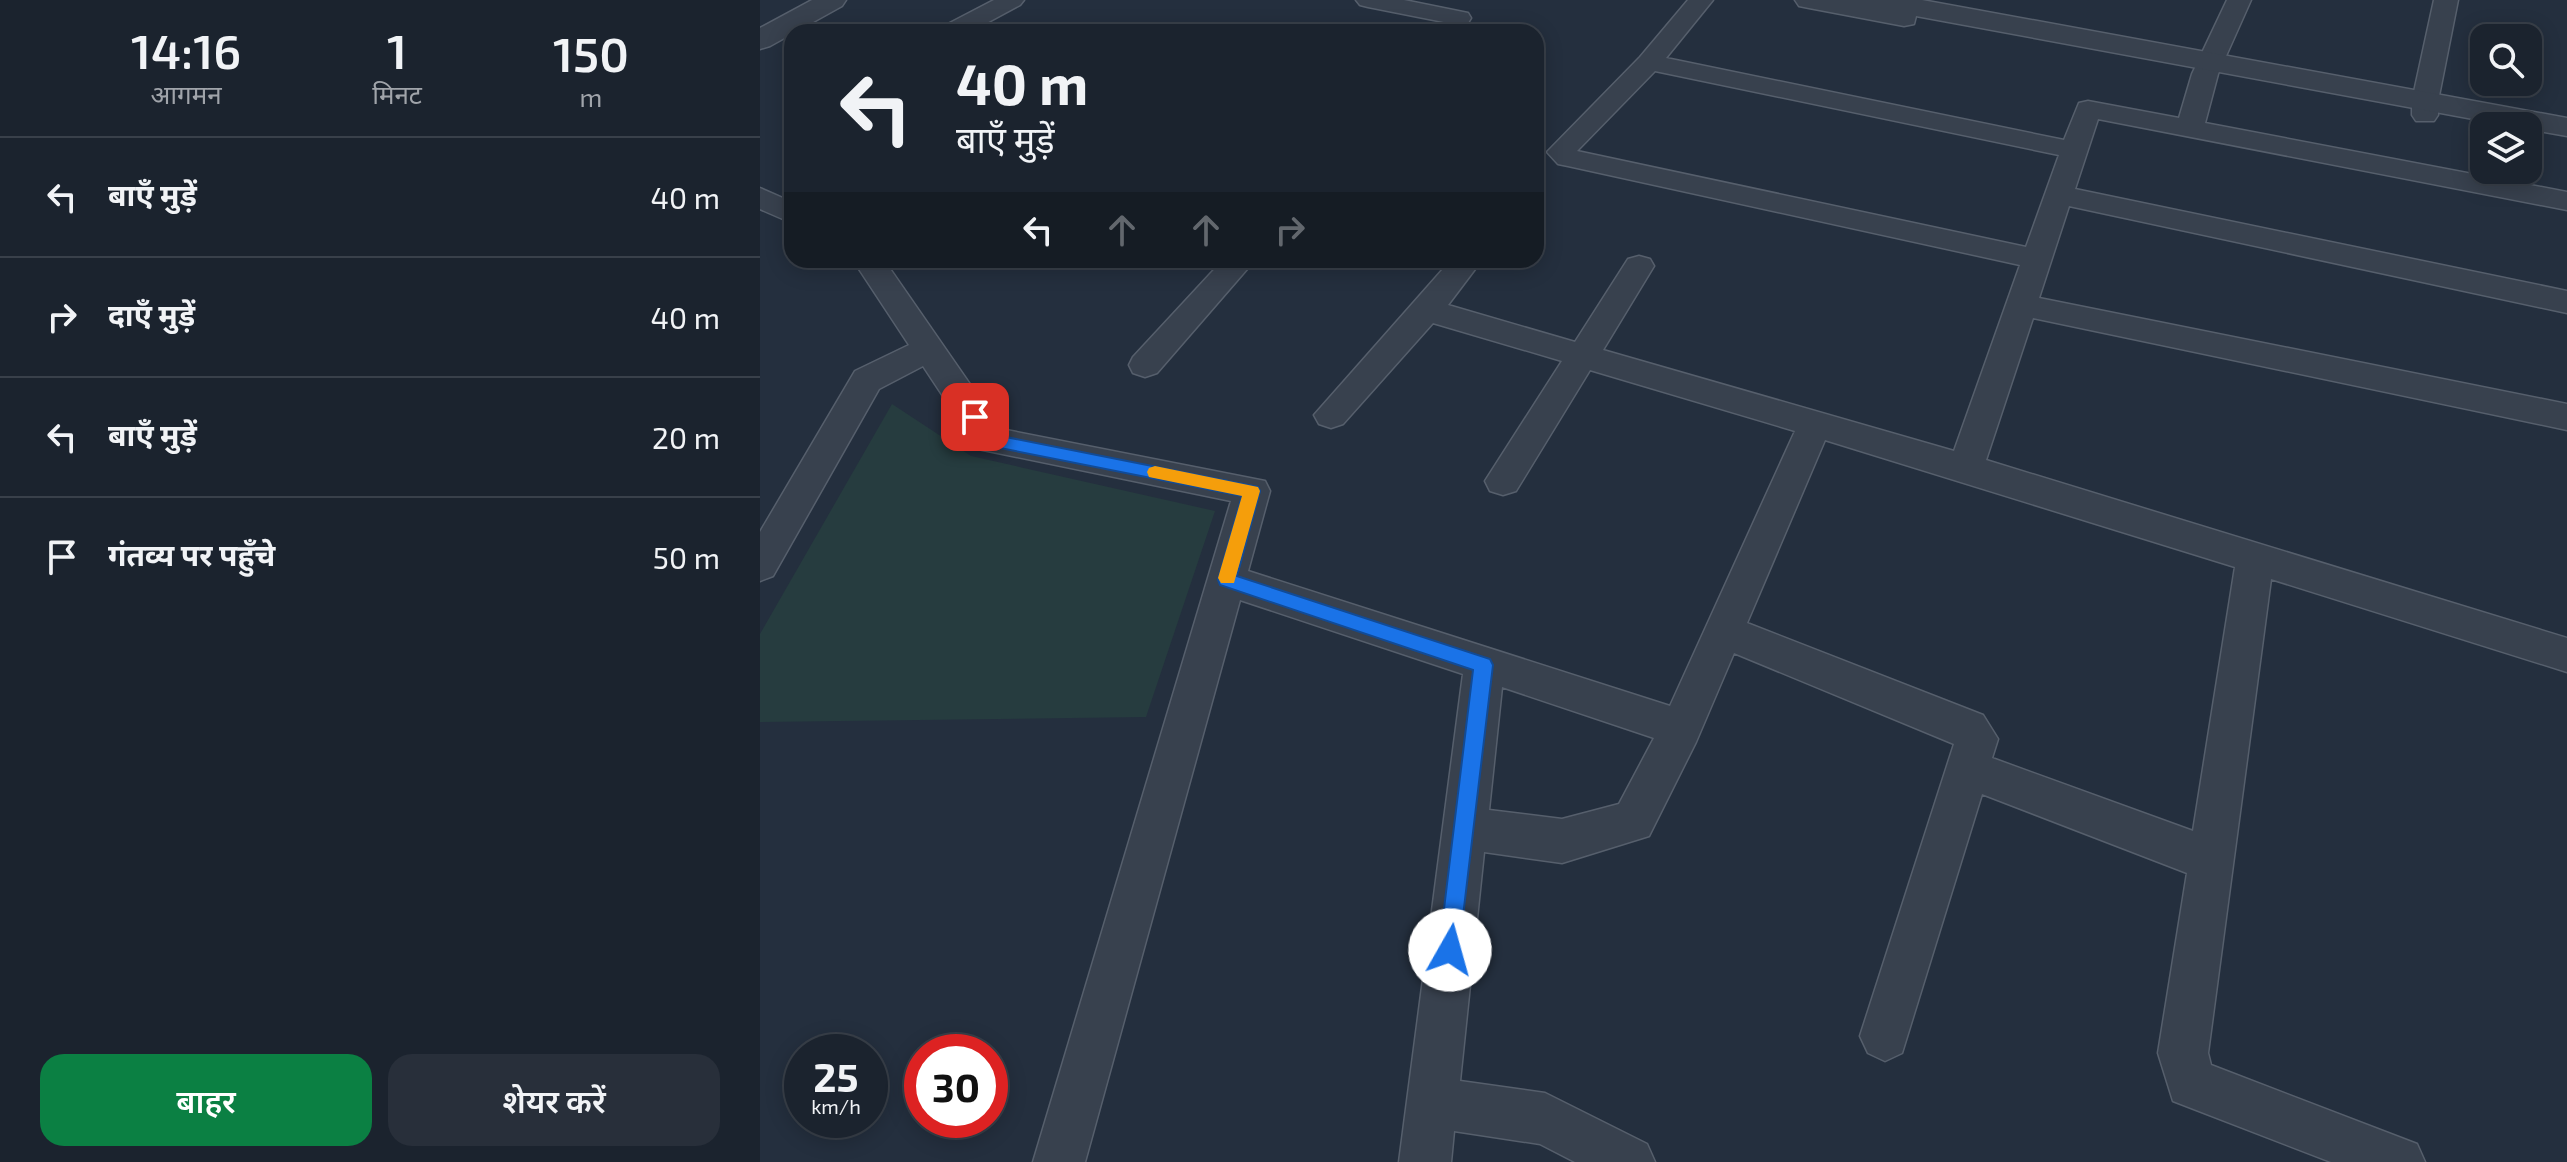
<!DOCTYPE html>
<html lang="hi">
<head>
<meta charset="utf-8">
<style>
  :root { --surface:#1b232e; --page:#282f3a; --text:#f1f3f6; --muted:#a0a4aa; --line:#39404a; --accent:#0b8043 }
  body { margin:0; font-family:"Exo 2","Noto Sans Devanagari",sans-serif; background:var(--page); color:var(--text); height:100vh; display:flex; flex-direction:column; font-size:30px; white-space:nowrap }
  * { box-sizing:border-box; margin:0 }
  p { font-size:26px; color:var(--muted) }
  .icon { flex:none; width:44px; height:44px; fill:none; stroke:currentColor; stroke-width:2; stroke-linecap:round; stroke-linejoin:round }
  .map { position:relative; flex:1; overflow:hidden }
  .side { display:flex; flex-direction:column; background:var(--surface); width:760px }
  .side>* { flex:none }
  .banner { position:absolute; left:24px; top:24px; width:760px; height:244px; border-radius:24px; box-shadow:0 4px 20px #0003,0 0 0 2px var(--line); background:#1b232e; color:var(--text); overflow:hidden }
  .tools { position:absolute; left:1710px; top:24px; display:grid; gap:16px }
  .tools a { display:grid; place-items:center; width:72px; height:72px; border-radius:16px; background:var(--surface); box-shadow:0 4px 20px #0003,0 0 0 2px var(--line); font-size:40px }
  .speed { position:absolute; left:24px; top:1034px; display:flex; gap:16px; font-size:40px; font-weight:700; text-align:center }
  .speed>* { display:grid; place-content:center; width:104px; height:104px; border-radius:50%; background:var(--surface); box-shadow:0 4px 20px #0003,0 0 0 2px var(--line); line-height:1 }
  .speed small { font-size:20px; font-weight:400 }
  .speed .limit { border:12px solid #d22; background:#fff; color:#111 }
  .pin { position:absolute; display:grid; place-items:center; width:68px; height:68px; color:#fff; margin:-34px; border-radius:16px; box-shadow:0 4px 12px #0006 }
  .me { position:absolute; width:88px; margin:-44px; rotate:7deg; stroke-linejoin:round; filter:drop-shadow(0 0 6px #0008) }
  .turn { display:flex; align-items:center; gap:28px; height:168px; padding:0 40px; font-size:36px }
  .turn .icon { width:104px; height:104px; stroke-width:2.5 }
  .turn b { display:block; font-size:56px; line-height:68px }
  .lanes { display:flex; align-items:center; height:76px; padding:0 40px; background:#0003; justify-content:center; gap:40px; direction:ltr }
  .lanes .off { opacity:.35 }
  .eta { display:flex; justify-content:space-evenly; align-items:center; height:136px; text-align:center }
  .eta b { font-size:48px; font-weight:600; line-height:56px }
  .button { display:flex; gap:16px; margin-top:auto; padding:16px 40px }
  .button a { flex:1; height:92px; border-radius:24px; background:var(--accent); color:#fff; font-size:32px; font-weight:600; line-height:92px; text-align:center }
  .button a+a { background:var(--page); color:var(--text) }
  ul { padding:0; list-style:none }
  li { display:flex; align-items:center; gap:24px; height:120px; padding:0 40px; border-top:2px solid var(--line) }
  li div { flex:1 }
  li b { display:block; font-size:30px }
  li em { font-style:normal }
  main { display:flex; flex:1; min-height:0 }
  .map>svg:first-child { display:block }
  .green { fill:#263c3f }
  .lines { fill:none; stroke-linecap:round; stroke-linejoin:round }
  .minor-casing { stroke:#565f6c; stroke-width:3 }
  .tertiary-casing { stroke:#565f6c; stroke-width:3 }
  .minor { fill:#38414e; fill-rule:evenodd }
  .tertiary { fill:#38414e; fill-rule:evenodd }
  .route { fill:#1a73e8; stroke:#114b97; stroke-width:2 }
  .slow { fill:#f59e0b }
</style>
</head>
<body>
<main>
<section class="side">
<div class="eta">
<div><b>14:16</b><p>आगमन</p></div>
<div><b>1</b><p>मिनट</p></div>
<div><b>150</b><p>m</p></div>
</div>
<ul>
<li><svg class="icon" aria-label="left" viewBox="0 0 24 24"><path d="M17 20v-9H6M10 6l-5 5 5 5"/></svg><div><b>बाएँ मुड़ें</b></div><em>40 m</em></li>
<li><svg class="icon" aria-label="right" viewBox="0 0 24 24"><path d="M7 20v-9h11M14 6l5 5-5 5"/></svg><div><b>दाएँ मुड़ें</b></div><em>40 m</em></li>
<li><svg class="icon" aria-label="left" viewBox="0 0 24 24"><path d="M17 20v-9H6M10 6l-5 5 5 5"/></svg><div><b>बाएँ मुड़ें</b></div><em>20 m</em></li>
<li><svg class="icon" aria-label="arrive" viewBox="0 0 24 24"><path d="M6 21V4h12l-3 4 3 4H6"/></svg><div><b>गंतव्य पर पहुँचे</b></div><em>50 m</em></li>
</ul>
<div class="button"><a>बाहर</a><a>शेयर करें</a></div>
</section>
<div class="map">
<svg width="1807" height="1162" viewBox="0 0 1807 1162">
  <rect width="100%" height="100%" fill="#242f3e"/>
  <!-- green -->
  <path class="green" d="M132 404 211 456 455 511 386 717 0 722V634Z"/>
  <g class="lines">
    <defs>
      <g id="minor">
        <path d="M234 0H264L260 5 210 32 181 31 184 26Z"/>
        <path d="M596 0H644L708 13 711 18 708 23 699 25 608 7 600 5Z"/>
        <path d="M928 0H953L906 58 1304 140 1319 103 1328 101 1419 118 1432 74 1467 0H1491L1458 74 1445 123 1807 192V210L1338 119 1315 189 1807 291V313L1309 206 1279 298 1807 404V430L1273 318 1226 460 1807 638V672L1511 579 1448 1053 1451 1065 1657 1144 1665 1162H1571L1413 1101 1398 1053 1427 873 1222 794 1142 1053 1125 1061 1108 1053 1100 1036 1194 744 974 653 936 742 889 836 802 863 724 852 700 1081 785 1093 887 1144 895 1162H815L780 1144 694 1131 691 1162H639L703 674 480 600 325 1162H273L471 501 218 449 163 366 119 389 13 576 0 581V532L95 371 149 345 93 260H124L241 429 505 481 510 491 488 571 910 706 1035 431 830 370 756 491 743 495 730 491 725 481 802 361 673 323 583 424 571 428 559 424 554 415 691 260H722L688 305 815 342 868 259 879 256 890 259 894 266 843 350 1194 451 1260 265 808 166 798 164 787 152 880 57ZM895 71 1299 155 1266 247 817 151ZM1065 440 1475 567 1433 831 1232 758 1238 739 1223 715 987 623ZM742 687 894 738 859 804 802 819 729 810Z"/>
        <path d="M1674 0H1698L1678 101V115L1674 121H1656L1652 115V101Z"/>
        <path d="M0 188 32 202V223L0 209Z"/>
        <path d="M463 260H495L397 373 385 377 373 373 369 365 373 357Z"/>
      </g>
      <g id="tertiary">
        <path d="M52 0H86L82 6 10 46 0 49V28Z"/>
        <path d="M1035 0H1162L1807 118V136L1768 129V126H1751L1156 16 1154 24 1144 26 1049 8 1039 6Z"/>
      </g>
    </defs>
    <!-- minor casing -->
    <use href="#minor" class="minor-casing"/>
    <!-- tertiary casing -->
    <use href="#tertiary" class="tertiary-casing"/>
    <!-- minor -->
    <use href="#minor" class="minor"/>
    <!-- tertiary -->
    <use href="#tertiary" class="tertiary"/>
  </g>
  <!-- route -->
  <path class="route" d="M215 411 221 413 236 435 498 487 500 491 477 576 730 659 733 665 698 958 690 961 682 958 679 950 713 670 460 585 458 580 482 496 225 445 207 417Z"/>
  <!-- slow -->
  <path class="slow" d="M395 466 498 487 500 491 474 583H461L458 578 482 496 389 477 387 472 389 468Z"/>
</svg>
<div class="tools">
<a><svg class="icon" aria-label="search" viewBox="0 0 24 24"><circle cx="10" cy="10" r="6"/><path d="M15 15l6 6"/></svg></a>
<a><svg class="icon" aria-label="layers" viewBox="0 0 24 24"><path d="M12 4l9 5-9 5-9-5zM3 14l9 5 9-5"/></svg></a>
</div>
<div class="speed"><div>25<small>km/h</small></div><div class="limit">30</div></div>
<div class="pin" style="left:215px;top:417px;background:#d93025"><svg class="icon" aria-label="arrive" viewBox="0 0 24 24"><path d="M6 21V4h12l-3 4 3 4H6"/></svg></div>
<svg class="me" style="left:690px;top:950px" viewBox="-20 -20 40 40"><circle r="19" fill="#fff"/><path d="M0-13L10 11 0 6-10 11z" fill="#1a73e8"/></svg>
<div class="banner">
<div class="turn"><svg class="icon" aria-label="left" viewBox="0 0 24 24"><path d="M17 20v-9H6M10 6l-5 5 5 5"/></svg><div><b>40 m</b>बाएँ मुड़ें</div></div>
<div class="lanes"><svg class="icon" aria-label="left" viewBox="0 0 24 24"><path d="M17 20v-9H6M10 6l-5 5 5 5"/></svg><svg class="icon off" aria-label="ahead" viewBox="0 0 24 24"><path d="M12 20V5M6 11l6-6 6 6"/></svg><svg class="icon off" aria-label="ahead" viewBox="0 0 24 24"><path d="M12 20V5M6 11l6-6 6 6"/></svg><svg class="icon off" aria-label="right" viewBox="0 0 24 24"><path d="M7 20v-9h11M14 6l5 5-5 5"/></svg></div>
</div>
</div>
</main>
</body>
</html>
